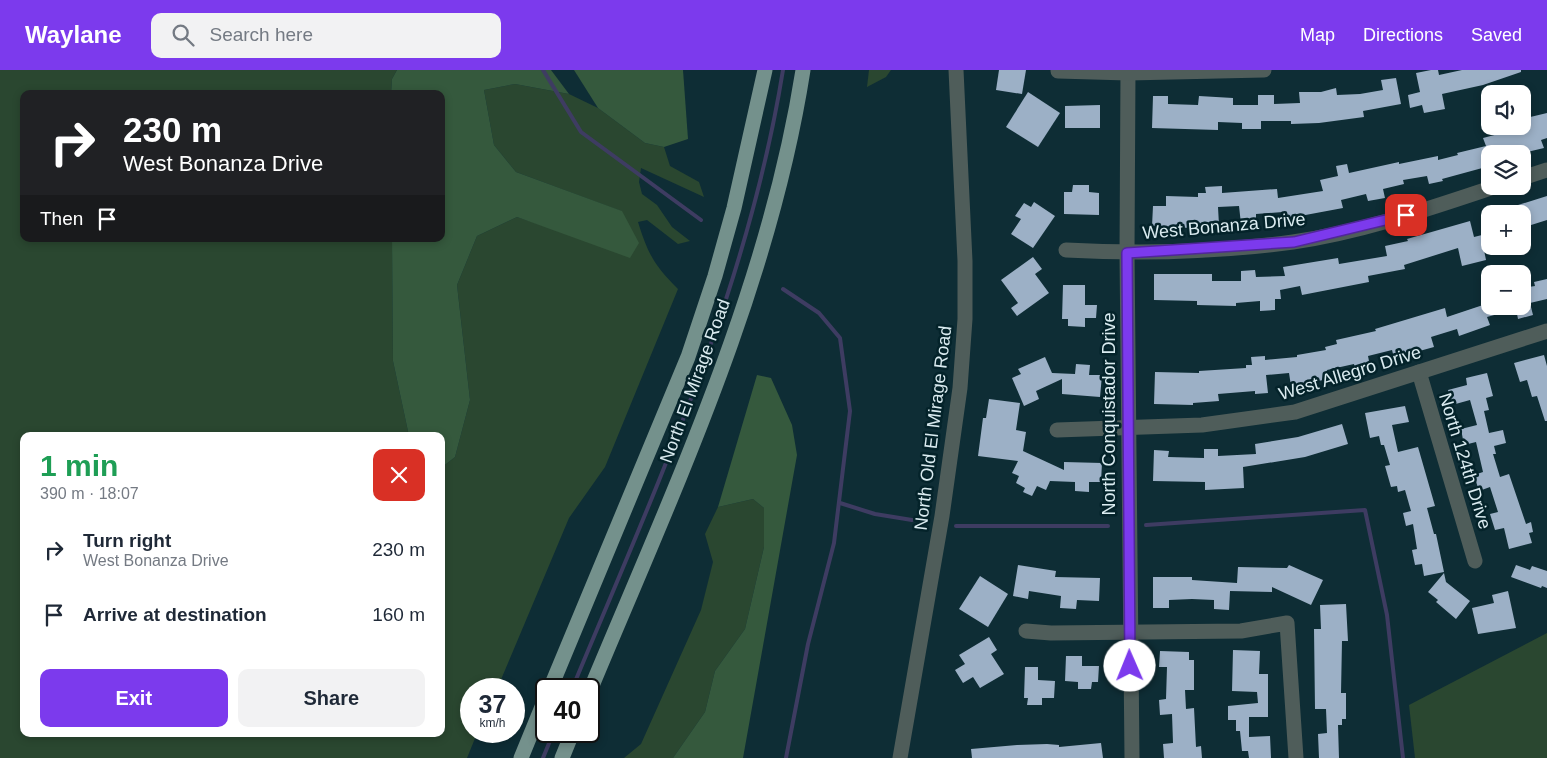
<!DOCTYPE html>
<html lang="en">
<head>
<meta charset="utf-8">
<style>
  :root { --surface:#fff; --page:#f2f2f3; --text:#1f2937; --muted:#747a83; --accent:#7c3aed }
  body { margin:0; font-family:Arial,sans-serif; background:var(--page); color:var(--text); height:100vh; display:flex; flex-direction:column; font-size:19px; white-space:nowrap }
  * { box-sizing:border-box; margin:0 }
  p { font-size:16px; color:var(--muted) }
  .icon { flex:none; width:28px; height:28px; fill:none; stroke:currentColor; stroke-width:2; stroke-linecap:round; stroke-linejoin:round }
  .map { position:relative; flex:1; overflow:hidden }
  .details { position:absolute; left:20px; top:362px; width:425px; height:305px; display:flex; flex-direction:column; background:var(--surface); border-radius:10px; box-shadow:0 2px 8px #0003 }
  .details>* { flex:none }
  .top-card { position:absolute; left:20px; top:20px; width:425px; height:152px; border-radius:10px; box-shadow:0 2px 8px #0003; background:#202124; color:#fff; overflow:hidden }
  .controls { position:absolute; left:1481px; top:15px; display:grid; gap:10px }
  .controls a { display:grid; place-items:center; width:50px; height:50px; border-radius:10px; background:var(--surface); box-shadow:0 2px 8px #0003; font-size:25px }
  .speed { position:absolute; left:460px; top:608px; display:flex; gap:10px; font-size:25px; font-weight:700; text-align:center }
  .speed>* { display:grid; place-content:center; width:65px; height:65px; border-radius:50%; background:var(--surface); box-shadow:0 2px 8px #0003; line-height:1 }
  .speed small { font-size:12px; font-weight:400 }
  .speed .limit { border:2px solid #111; border-radius:8px; background:#fff; color:#111 }
  .pin { position:absolute; display:grid; place-items:center; width:42px; height:42px; color:#fff; margin:-21px; border-radius:10px; box-shadow:0 2px 8px #0006 }
  .me { position:absolute; width:55px; margin:-28px; rotate:359deg; stroke-linejoin:round; filter:drop-shadow(0 0 4px #0008) }
  .turn { display:flex; align-items:center; gap:18px; height:105px; padding:0 20px; font-size:22px }
  .turn .icon { width:65px; height:65px; stroke-width:2.5 }
  .turn b { display:block; font-size:35px; line-height:42px }
  .then { display:flex; align-items:center; height:48px; padding:0 20px; background:#0003; gap:10px; font-size:19px }
  .round { display:grid; place-items:center; flex:none; width:52px; height:52px; border-radius:10px; background:var(--page) }
  .headline { display:flex; align-items:center; justify-content:space-between; height:85px; padding:0 20px }
  h1 { font-size:30px; font-weight:700; line-height:38px; color:#1e9e55 }
  .primary-button { display:flex; gap:10px; margin-top:auto; padding:10px 20px }
  .primary-button a { flex:1; height:58px; border-radius:10px; background:var(--accent); color:#fff; font-size:20px; font-weight:700; line-height:58px; text-align:center }
  .primary-button a+a { background:var(--page); color:var(--text) }
  ul { padding:0; list-style:none }
  li { display:flex; align-items:center; gap:15px; height:65px; padding:0 20px }
  li div { flex:1 }
  li b { display:block; font-size:19px }
  li em { font-style:normal }
  header { display:flex; align-items:center; gap:30px; box-sizing:border-box; height:70px; padding:0 25px; background:var(--accent); color:#fff }
  header strong { font-size:24px }
  nav { display:flex; gap:28px; margin-inline-start:auto; font-size:18px }
  .search { width:350px; height:45px; background:var(--page); display:flex; align-items:center; gap:12px; box-sizing:border-box; padding:0 18px; border-radius:10px; color:var(--muted); font-size:19px }
  .map>svg:first-child { display:block }
  .green { fill:#2a4730 }
  .forest { fill:#35593d }
  .lines { fill:none; stroke-linecap:round; stroke-linejoin:round }
  .stream { stroke:#3e3c62; stroke-width:4 }
  .building { fill:#9cb0c6 }
  .minor { stroke:#4f5d5a; stroke-width:15 }
  .major { stroke:#74918c; stroke-width:15 }
  .route-casing { stroke:#51269a; stroke-width:12 }
  .route { stroke:#7c3aed; stroke-width:9 }
  .labels { text-anchor:middle; stroke-width:5; stroke-linejoin:round; paint-order:stroke }
  .street-label { font-size:18px; fill:#daebf0; stroke:#04232a }
</style>
</head>
<body>
<header>
<strong>Waylane</strong>
<div class="search"><svg class="icon" aria-label="search" viewBox="0 0 24 24"><circle cx="10" cy="10" r="6"/><path d="M15 15l6 6"/></svg>Search here</div>
<nav><a>Map</a><a>Directions</a><a>Saved</a></nav>
</header>
<div class="map">
<svg width="1547" height="688" viewBox="0 0 1547 688">
  <rect width="100%" height="100%" fill="#0e2d35"/>
  <!-- green -->
  <g class="green">
    <path d="M0 0H397L392 9 391 24H24V169H392L393 291 409 366H24V664H441V398L455 387 470 330 457 215 477 166 517 147 568 164 621 141 516 102 494 75 484 20 515 14 569 24 598 38 645 73 664 77 670 96 699 112 704 127 641 98 639 112 642 124 657 135 672 157 690 171 678 174 647 150 638 152C648 184 654 195 678 219L605 397 569 448 497 619H471V661H478L467 688H0Z"/>
    <path d="M869 0H891L886 7 867 17Z"/>
    <path d="M753 429 764 438V477L745 559 715 601 705 642 673 688H624L641 674 701 540 713 492 705 464 718 437Z"/>
    <path d="M1547 563V688H1415L1409 635Z"/>
  </g>
  <!-- forest -->
  <g class="forest">
    <path d="M397 0H551L569 24 515 14 484 20 494 75 516 102 622 141 639 173 630 188 517 147 477 166 457 215 470 330 455 387 441 398V366H409L393 291 392 169H441V24H391L392 9Z"/>
    <path d="M574 0H683L688 69 664 77 645 73 598 38Z"/>
    <path d="M757 305 771 308 792 355 797 385 743 688H673L705 642 715 601 745 559 764 477V438L753 429 718 437Z"/>
  </g>
  <g class="lines">
    <!-- stream -->
    <g class="stream">
      <path d="M543 0 581 62 701 150"/>
      <path d="M783 219 819 243 840 268 850 341 834 473 808 574 786 688"/>
      <path d="M840 433 875 444 912 450"/>
      <path d="M1146 455 1365 440 1387 545 1403 688"/>
      <path d="M956 456H1108"/>
      <path d="M572 619C656 417 748 218 783 0"/>
      <path d="M543 688 554 661"/>
    </g>
  </g>
  <!-- building -->
  <g class="building">
    <path d="M999 0H1026L1022 24 996 20Z"/>
    <path d="M1431 0H1438L1439 5 1462 0H1521V2L1483 15 1442 24 1445 39 1424 43 1422 35 1410 38 1408 25 1420 22 1416 3Z"/>
    <path d="M1396 8 1401 34 1363 41 1364 47 1319 53 1291 54V51H1261V59H1242V53L1218 52V60L1152 58 1153 26H1168V34L1198 35 1199 26 1233 28V35H1258V25H1274V34L1300 33 1299 22H1321L1336 18 1337 25 1360 24 1383 20 1381 10Z"/>
    <path d="M1028 22 1060 43 1038 77 1006 57Z"/>
    <path d="M1100 35V58H1065V36Z"/>
    <path d="M1547 43V68L1541 70 1544 78 1519 84H1506L1505 80 1490 84 1484 86 1486 97 1442 109 1443 111 1429 114 1427 106 1403 110 1404 114 1383 119 1385 128 1368 131 1366 124 1341 130 1343 138 1284 149 1283 142 1256 144V152L1241 154 1239 136 1218 137 1219 155 1191 156V158L1152 156 1153 136H1166V126L1198 127V123H1206L1205 117 1222 116V123L1277 119 1278 128 1323 121 1320 110 1338 106 1336 96 1347 94 1349 103 1399 92V94L1438 86V90L1458 85 1457 83 1486 76 1483 68 1521 58 1522 49Z"/>
    <path d="M1073 115H1089V122L1099 123V145L1064 144V122H1072Z"/>
    <path d="M1547 126V150L1522 158V144H1502V140Z"/>
    <path d="M1034 132 1055 146 1033 178 1011 164 1021 149 1015 146 1024 133 1031 137Z"/>
    <path d="M1470 151 1474 167 1490 163V179L1484 180 1486 190 1462 196 1458 178 1404 195 1405 199 1368 206 1369 212 1302 225 1300 216 1280 220 1281 229H1275V240L1260 241V231L1236 233V236L1197 235V231L1154 230V204H1212V211H1241V201L1255 200 1256 207 1285 206 1283 197 1338 188 1339 194 1387 186 1385 176 1408 171 1407 169Z"/>
    <path d="M1033 187 1042 199 1035 204 1049 223 1017 246 1011 238 1018 233 1001 210Z"/>
    <path d="M1547 209V229L1530 233 1533 245 1518 249 1516 239 1487 247 1490 255 1459 266 1457 259 1431 267 1434 277 1394 288 1392 280 1368 286 1370 296 1355 300 1354 294 1327 300 1329 309 1291 316 1289 303 1266 305 1268 323 1255 324V321L1218 324 1219 331 1193 333V335L1154 334 1155 302 1199 303V301L1246 298V295H1252L1251 287 1265 286V290L1297 287V285L1326 280 1325 277 1337 274 1336 270 1376 261 1375 259 1445 238 1447 247 1483 235 1522 236V218L1535 216 1534 212Z"/>
    <path d="M1063 215H1085V235H1097L1096 248H1085V257L1068 256V249H1062Z"/>
    <path d="M1544 285 1547 296V351H1545L1537 326 1532 327 1527 310 1520 312 1514 293Z"/>
    <path d="M1045 287 1052 303 1075 304 1076 294 1090 295 1089 305H1102L1100 327 1062 324V309L1036 321 1039 329 1024 336 1012 308 1021 304 1018 299Z"/>
    <path d="M1487 303 1493 326 1486 328 1489 340 1484 341 1489 363 1503 360 1506 373 1494 376 1496 384H1493L1500 407 1509 404 1526 454 1531 452 1533 462 1529 463 1532 473 1509 479 1504 458 1495 460 1490 444 1498 442 1490 417 1479 421 1474 405 1483 402 1476 372 1464 375 1461 359 1477 355 1470 330 1452 335 1448 320 1467 315 1466 308Z"/>
    <path d="M989 329 1020 333 1016 360 1026 362 1023 381 1064 400V392L1102 393 1101 412H1089V422L1075 421V412L1050 411 1046 420 1037 416 1032 426 1023 422 1025 418 1016 413 1019 406 1012 403 1018 391 978 386 983 348H986Z"/>
    <path d="M1405 336 1409 352 1392 355 1398 382 1418 377 1435 436 1427 438 1434 464H1436L1444 502 1424 506 1422 494 1415 495 1412 480 1417 479 1413 454 1406 456 1403 443 1411 441 1405 420 1398 422 1397 416 1391 417 1385 396 1390 395 1384 375H1381L1379 366 1370 368 1365 343Z"/>
    <path d="M1342 354 1348 374 1305 387 1243 397 1244 418 1205 420V412L1153 411 1154 380 1169 381 1168 387 1204 388V379H1218V386L1256 384 1255 374 1298 367Z"/>
    <path d="M1018 495 1056 501 1055 507 1100 508 1099 531 1077 530 1076 539 1060 538 1061 526 1029 521 1028 529 1013 526Z"/>
    <path d="M1289 495 1323 510 1311 535 1272 517V522L1230 521 1229 540 1214 539V530L1192 529 1169 530V538H1153V507H1192V510L1237 513 1238 497 1287 498Z"/>
    <path d="M1516 495 1530 500 1532 496 1547 501V518L1542 516 1541 518 1511 507Z"/>
    <path d="M1444 503 1446 512 1470 531 1456 549 1436 532 1438 530 1428 522Z"/>
    <path d="M980 506 1008 524 988 557 959 539Z"/>
    <path d="M1508 521 1516 558 1478 564 1472 538 1494 533 1492 525Z"/>
    <path d="M1346 534 1348 571H1342L1341 623H1346V649H1342V655H1338L1339 688H1319L1318 664 1327 663 1326 639H1315L1314 559H1321L1320 535Z"/>
    <path d="M989 567 997 580 991 584 1004 604 980 618 973 607 963 613 955 600 965 594 959 585Z"/>
    <path d="M1233 580 1260 581 1259 604H1268V647H1249V667L1270 666 1271 688H1249L1248 681H1242L1240 661H1236V650H1228V636L1258 633 1257 622 1232 621Z"/>
    <path d="M1160 581 1189 582V590H1194V620H1185L1186 639 1194 638 1196 677 1201 676 1202 688H1164L1163 674 1173 673 1172 644 1160 645 1159 630 1166 629 1167 597H1159Z"/>
    <path d="M1066 586H1082V596H1099L1098 612H1092L1091 619H1078V612L1065 611Z"/>
    <path d="M1025 597H1038V610L1055 611 1054 628H1042V635H1027L1028 628H1024Z"/>
    <path d="M1101 673 1103 688H972L971 679 1017 675 1047 674 1059 675V677Z"/>
  </g>
  <g class="lines">
    <!-- minor -->
    <g class="minor">
      <path d="M1128 0 1127 183 1132 688"/>
      <path d="M1058 1 1128 3 1264 0"/>
      <path d="M1522 108 1547 100"/>
      <path d="M1066 180C1141 184 1219 182 1293 172 1362 162 1431 138 1497 116"/>
      <path d="M1419 302 1475 491"/>
      <path d="M1057 360 1202 355 1295 342 1547 261"/>
      <path d="M1026 561 1051 563 1241 561 1287 553 1296 688"/>
      <path d="M900 688 942 446 960 318 965 249V191L956 0"/>
    </g>
    <!-- major -->
    <g class="major">
      <path d="M550 619 688 287 715 206 734 138 765 0"/>
      <path d="M589 623C673 421 769 218 803 0"/>
      <path d="M521 688 546 627"/>
      <path d="M562 688 573 661"/>
    </g>
  </g>
  <g class="lines">
    <defs>
      <path id="route" d="M1130 596 1127 183 1294 172 1406 145"/>
    </defs>
    <!-- route casing -->
    <use href="#route" class="route-casing"/>
    <!-- route -->
    <use href="#route" class="route"/>
  </g>
  <g class="labels">
    <!-- street labels -->
    <g class="street-label">
      <text transform="translate(1224 156) rotate(-5)" y="6">West Bonanza Drive</text>
      <text transform="translate(1350 303) rotate(-17)" y="6">West Allegro Drive</text>
      <text transform="translate(695 311) rotate(-70)" y="6">North El Mirage Road</text>
      <text transform="translate(1109 344) rotate(-90)" y="6">North Conquistador Drive</text>
      <text transform="translate(933 358) rotate(-83)" y="6">North Old El Mirage Road</text>
      <text transform="translate(1465 391) rotate(73)" y="6">North 124th Drive</text>
    </g>
  </g>
</svg>
<div class="controls">
<a><svg class="icon" aria-label="sound" viewBox="0 0 24 24"><path d="M4 9h4l5-4v14l-5-4H4zM17 9q2 3 0 6"/></svg></a>
<a><svg class="icon" aria-label="layers" viewBox="0 0 24 24"><path d="M12 4l9 5-9 5-9-5zM3 14l9 5 9-5"/></svg></a>
<a>+</a>
<a>−</a>
</div>
<div class="speed"><div>37<small>km/h</small></div><div class="limit">40</div></div>
<div class="pin" style="left:1406px;top:145px;background:#d93025"><svg class="icon" aria-label="arrive" viewBox="0 0 24 24"><path d="M6 21V4h12l-3 4 3 4H6"/></svg></div>
<svg class="me" style="left:1130px;top:596px" viewBox="-20 -20 40 40"><circle r="19" fill="#fff"/><path d="M0-13L10 11 0 6-10 11z" fill="#7c3aed"/></svg>
<div class="top-card">
<div class="turn"><svg class="icon" aria-label="right" viewBox="0 0 24 24"><path d="M7 20v-9h11M14 6l5 5-5 5"/></svg><div><b>230 m</b>West Bonanza Drive</div></div>
<div class="then">Then<svg class="icon" aria-label="arrive" viewBox="0 0 24 24"><path d="M6 21V4h12l-3 4 3 4H6"/></svg></div>
</div>
<section class="details">
<div class="headline"><div><h1>1 min</h1><p>390 m · 18:07</p></div><a class="round" style="background:#d93025;color:#fff"><svg class="icon" aria-label="close" viewBox="0 0 24 24"><path d="M6 6l12 12M18 6L6 18"/></svg></a></div>
<ul>
<li><svg class="icon" aria-label="right" viewBox="0 0 24 24"><path d="M7 20v-9h11M14 6l5 5-5 5"/></svg><div><b>Turn right</b><p>West Bonanza Drive</p></div><em>230 m</em></li>
<li><svg class="icon" aria-label="arrive" viewBox="0 0 24 24"><path d="M6 21V4h12l-3 4 3 4H6"/></svg><div><b>Arrive at destination</b></div><em>160 m</em></li>
</ul>
<div class="primary-button"><a>Exit</a><a>Share</a></div>
</section>
</div>
</body>
</html>
